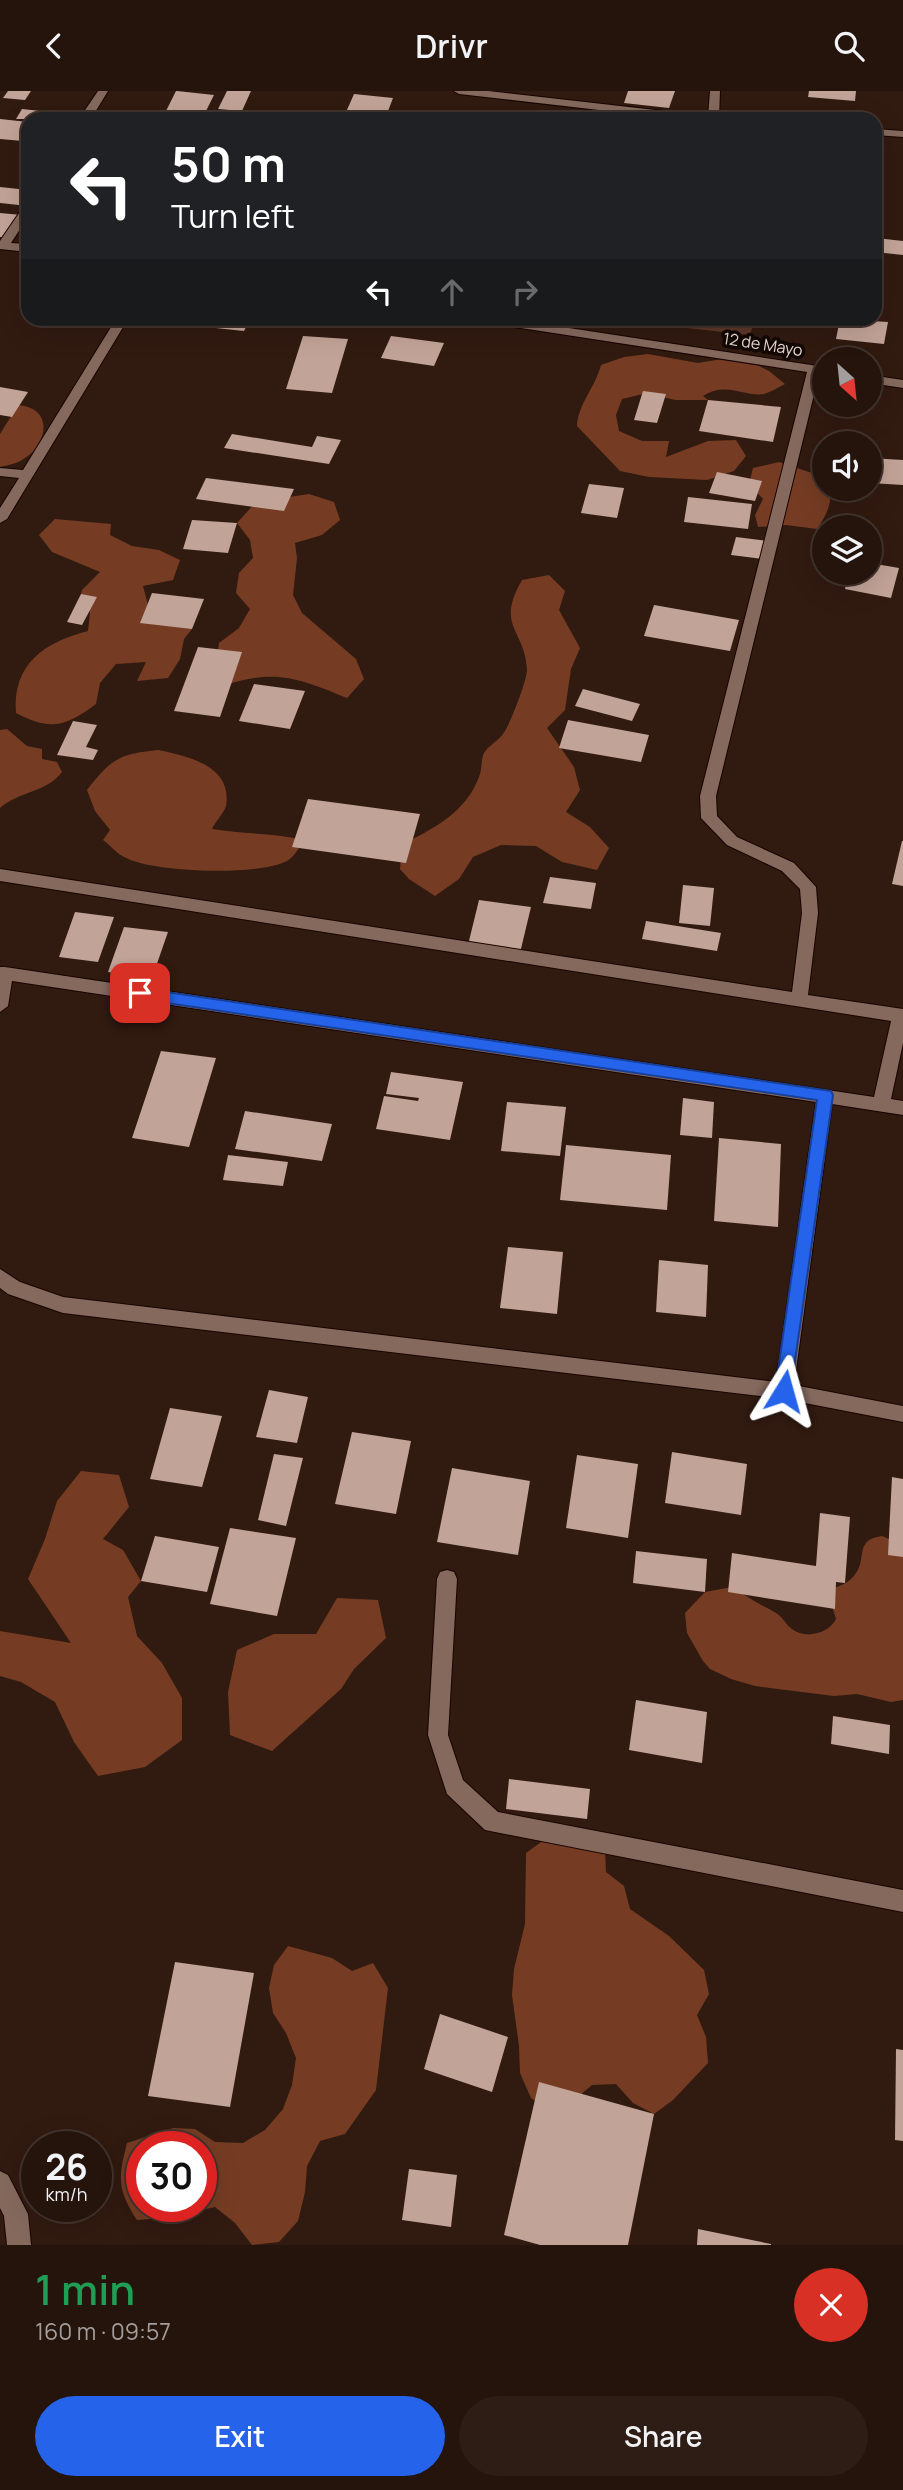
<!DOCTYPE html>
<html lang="en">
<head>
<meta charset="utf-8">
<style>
  :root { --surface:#25140c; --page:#2d1d15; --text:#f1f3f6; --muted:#a39e9d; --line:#42332d; --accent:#2563eb }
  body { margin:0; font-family:Manrope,sans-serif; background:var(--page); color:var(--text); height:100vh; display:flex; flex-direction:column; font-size:26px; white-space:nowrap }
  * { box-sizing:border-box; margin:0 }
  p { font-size:23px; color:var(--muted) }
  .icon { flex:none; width:38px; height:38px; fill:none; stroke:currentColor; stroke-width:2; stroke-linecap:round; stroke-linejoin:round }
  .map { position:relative; height:2154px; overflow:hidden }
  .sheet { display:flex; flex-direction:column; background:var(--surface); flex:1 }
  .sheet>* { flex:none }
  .banner { position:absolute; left:21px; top:21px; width:861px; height:214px; border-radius:21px; box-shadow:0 7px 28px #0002,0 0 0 2px var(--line); background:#202124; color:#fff; overflow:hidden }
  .needle { width:46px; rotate:153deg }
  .tools { position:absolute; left:812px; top:256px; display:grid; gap:14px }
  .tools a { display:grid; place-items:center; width:70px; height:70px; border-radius:50%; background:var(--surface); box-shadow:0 7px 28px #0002,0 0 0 2px var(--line); font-size:35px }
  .speed { position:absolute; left:21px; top:2040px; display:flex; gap:14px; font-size:35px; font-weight:700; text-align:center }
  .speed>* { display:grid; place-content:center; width:91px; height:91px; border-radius:50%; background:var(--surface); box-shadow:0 7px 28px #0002,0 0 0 2px var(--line); line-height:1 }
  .speed small { font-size:18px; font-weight:400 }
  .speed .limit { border:10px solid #d22; background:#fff; color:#111 }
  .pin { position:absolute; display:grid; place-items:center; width:60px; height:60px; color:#fff; margin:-30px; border-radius:14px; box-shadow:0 4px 10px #0006 }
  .me { position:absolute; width:77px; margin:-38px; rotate:8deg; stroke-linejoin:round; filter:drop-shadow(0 0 5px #0008) }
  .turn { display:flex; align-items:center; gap:24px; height:147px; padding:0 35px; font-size:32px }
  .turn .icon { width:91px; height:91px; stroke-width:2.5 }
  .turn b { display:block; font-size:49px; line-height:60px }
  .lanes { display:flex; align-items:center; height:66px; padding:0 35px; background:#0003; justify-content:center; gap:35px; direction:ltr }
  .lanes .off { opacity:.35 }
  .round { display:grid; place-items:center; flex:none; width:74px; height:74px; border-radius:37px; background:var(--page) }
  .head { display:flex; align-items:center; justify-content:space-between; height:119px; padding:0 35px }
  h1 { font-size:42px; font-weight:600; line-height:52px; color:#1e9e55 }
  .cta { display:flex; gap:14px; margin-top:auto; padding:14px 35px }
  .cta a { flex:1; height:80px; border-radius:42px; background:var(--accent); color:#fff; font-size:28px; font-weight:600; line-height:80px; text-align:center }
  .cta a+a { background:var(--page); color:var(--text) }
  header { display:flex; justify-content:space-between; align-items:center; height:91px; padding:0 35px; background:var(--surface); font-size:32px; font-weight:600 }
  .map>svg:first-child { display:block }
  .green { fill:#5d3828 }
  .forest { fill:#753c23; fill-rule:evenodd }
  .building { fill:#c2a397 }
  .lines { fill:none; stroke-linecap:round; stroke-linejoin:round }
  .minor-casing { stroke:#180400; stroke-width:2 }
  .minor { fill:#85695d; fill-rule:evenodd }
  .route { fill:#2563eb; stroke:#184099; stroke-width:2 }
  .labels { text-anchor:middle; stroke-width:7; stroke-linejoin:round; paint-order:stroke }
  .far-street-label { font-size:16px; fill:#ead9d3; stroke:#120804 }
</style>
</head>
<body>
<header><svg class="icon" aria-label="back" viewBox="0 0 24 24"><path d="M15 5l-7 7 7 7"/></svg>Drivr<svg class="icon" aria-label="search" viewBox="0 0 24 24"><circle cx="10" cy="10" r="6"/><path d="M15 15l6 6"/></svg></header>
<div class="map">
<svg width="903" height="2154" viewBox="0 0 903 2154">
  <rect width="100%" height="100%" fill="#311a10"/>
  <!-- green -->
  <path class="green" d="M606 228H755L750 244Z"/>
  <!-- forest -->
  <g class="forest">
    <path d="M648 263 698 272 722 268 749 270 769 280 785 293C779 296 771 301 764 303 744 306 726 290 703 305L708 309H675L647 302 622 308 616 324 619 340 642 350H669L666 366 708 350 736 349 746 365 734 380 707 389 649 386 620 380 577 335C578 313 595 297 601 274L624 266Z"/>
    <path d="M18 314C55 317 48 355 22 369 16 373 7 374 0 376V343Z"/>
    <path d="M779 371 824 386V397H830C832 414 826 425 817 438L786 434 758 436 755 424 763 408 749 393 753 377Z"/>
    <path d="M309 403 334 411 340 429 322 444 295 452 297 467 293 504 302 522 356 568 364 588 347 607C300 588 278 578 229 593L216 573 219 552 239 537 250 518 236 502 239 482 253 467 250 449 237 432 256 411Z"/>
    <path d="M55 428 111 433 110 444 132 455 159 459 180 469 173 489 143 495 148 514 192 538 184 548 180 568 168 587 137 590 146 571 116 573 100 592 96 613C65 636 51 640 16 622 12 573 45 551 88 540L90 521 81 503 82 499 100 481 52 461 39 444Z"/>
    <path d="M549 484 565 500 559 519 580 557 571 578 565 619 547 637 574 676 580 699 566 721 590 736 609 757 597 779 562 771 536 755 501 754 473 766 459 788 435 805 409 788 400 778 402 753C434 738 468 720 480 683 482 677 481 668 484 662 488 655 498 650 503 643 510 634 527 589 527 579 525 538 495 536 522 489Z"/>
    <path d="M7 638 27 655 42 658V668L57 671 62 681C46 702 19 700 0 717V639Z"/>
    <path d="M158 659C186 665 233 674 226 715 224 722 215 731 212 738 243 743 274 742 305 749 300 755 294 766 287 770 258 785 153 782 124 766 117 763 110 754 103 749L110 739 95 720 87 699C111 668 119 663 158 659Z"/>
    <path d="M81 1380 119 1384 129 1416 103 1448 123 1459 141 1490 128 1506 137 1545 162 1572 182 1607V1649L145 1676 98 1685 74 1651 55 1611 21 1591 0 1585V1540L71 1552 28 1488 45 1448 57 1410Z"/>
    <path d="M882 1445 903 1454V1609L891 1611 857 1603 834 1605 755 1595 731 1588 710 1578 703 1570 687 1542 685 1522 705 1501 732 1496C747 1506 761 1514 776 1522 783 1526 786 1534 792 1538 806 1549 829 1542 836 1528L827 1499C838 1496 850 1492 856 1482 867 1467 854 1449 882 1445Z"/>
    <path d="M337 1507 378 1509 386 1547 354 1578 341 1598 272 1660 230 1644 228 1601 237 1559 274 1543H316Z"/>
    <path d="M544 1749 605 1759 606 1781 624 1795 630 1818 669 1845 704 1879 709 1903 697 1924 706 1946 708 1972 673 2009 654 2023 633 2012 616 1993 592 1994 573 2010 551 2020 531 2007 520 1982 519 1955 512 1904 514 1878 525 1833 526 1762Z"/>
    <path d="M288 1855 332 1867 352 1880 373 1872 388 1897 376 1999 345 2043 320 2050 307 2075 305 2101 298 2130 279 2151 252 2154 235 2132 215 2116 163 2127 137 2129C117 2098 118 2087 127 2052L173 2037 195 2038 215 2051 243 2052 265 2039 283 2018 292 1994 296 1967 286 1942 273 1922 269 1897 274 1874ZM142 2056H201V2116H142Z"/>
  </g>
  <!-- building -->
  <g class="building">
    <path d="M8 0H31L25 9 3 7Z"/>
    <path d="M176 0H177L214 4 202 28H162Z"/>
    <path d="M227 0H251L242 20 218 18Z"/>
    <path d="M628 0H675L669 17 624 12Z"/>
    <path d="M809 0H856L855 10 808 6Z"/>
    <path d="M354 3 393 7 385 28H343Z"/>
    <path d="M22 18 41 20 37 28H16Z"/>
    <path d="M0 28 28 31V42L23 50 0 48Z"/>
    <path d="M0 96 28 99V115L0 112Z"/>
    <path d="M0 122 22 124 6 147 0 146Z"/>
    <path d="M876 147 903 150V164L875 161Z"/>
    <path d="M210 228H250L244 240 206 236Z"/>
    <path d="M840 228 888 231 884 253 836 248Z"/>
    <path d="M303 245 348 248 332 302 286 298Z"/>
    <path d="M391 245 444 252 434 275 381 267Z"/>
    <path d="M0 296 28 301 12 326 0 324Z"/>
    <path d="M643 300 666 303 657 332 634 329Z"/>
    <path d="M708 309 781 316 773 351 699 340Z"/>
    <path d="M232 343 312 356 317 345 341 349 329 373 224 357Z"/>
    <path d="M870 367 903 369V394L870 392Z"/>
    <path d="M717 381 762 390 755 410 709 402Z"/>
    <path d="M206 387 294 398 284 420 196 408Z"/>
    <path d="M589 393 624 397 617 427 581 422Z"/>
    <path d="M688 406 752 413 748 438 684 431Z"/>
    <path d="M192 429 237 432 228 462 183 458Z"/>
    <path d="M736 446 767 450 763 468 731 464Z"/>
    <path d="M870 472 899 477 891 507 845 498 849 481H870Z"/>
    <path d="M152 502 204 508 192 538 140 532Z"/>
    <path d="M81 503 97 506 82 534 67 531Z"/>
    <path d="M654 514 739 529 730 560 644 545Z"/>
    <path d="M198 556 242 561 220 626 174 620Z"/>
    <path d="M254 593 305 600 290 638 239 630Z"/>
    <path d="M583 598 640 613 632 630 575 615Z"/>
    <path d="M568 629 649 644 641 671 559 657Z"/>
    <path d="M73 630 97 634 86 656 98 659 93 669 57 664Z"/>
    <path d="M308 708 420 723 406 772 292 756Z"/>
    <path d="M902 750H903V795L892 793Z"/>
    <path d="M550 786 596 792 591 818 543 812Z"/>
    <path d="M683 794 714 797 710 835 679 832Z"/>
    <path d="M479 809 531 816 520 862 468 854Z"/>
    <path d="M75 821 114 826 98 871 59 866Z"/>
    <path d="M646 830 721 842 717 860 642 848Z"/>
    <path d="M124 836 168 841 152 887 108 881Z"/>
    <path d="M161 960 216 967 189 1056 132 1047Z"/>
    <path d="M391 981 463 991 450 1049 376 1038 384 1005 418 1010 419 1007 386 1003Z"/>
    <path d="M683 1007 714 1011 712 1047 680 1044Z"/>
    <path d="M507 1011 566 1016 560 1065 501 1060Z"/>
    <path d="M245 1020 332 1033 322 1070 235 1058Z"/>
    <path d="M719 1047 781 1053 778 1136 714 1130Z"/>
    <path d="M566 1054 671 1064 667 1119 560 1109Z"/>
    <path d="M228 1064 288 1071 283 1095 223 1089Z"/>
    <path d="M508 1156 563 1161 557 1223 500 1217Z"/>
    <path d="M659 1169 708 1174 706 1226 656 1221Z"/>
    <path d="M269 1299 308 1306 297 1352 256 1346Z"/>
    <path d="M170 1317 222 1325 202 1396 150 1388Z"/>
    <path d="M352 1341 411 1350 396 1423 335 1413Z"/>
    <path d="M672 1361 747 1373 741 1424 665 1412Z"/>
    <path d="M274 1363 303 1367 286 1435 258 1429Z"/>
    <path d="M577 1364 638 1373 628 1447 566 1437Z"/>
    <path d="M452 1377 530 1390 518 1464 437 1451Z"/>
    <path d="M892 1386 903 1388V1466L888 1464Z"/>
    <path d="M820 1422 850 1426 845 1492 836 1491 835 1518 728 1501 732 1462 816 1475Z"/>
    <path d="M230 1437 296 1447 277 1525 210 1513Z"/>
    <path d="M155 1445 219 1456 207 1501 141 1490Z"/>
    <path d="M636 1460 707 1468 705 1501 633 1492Z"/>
    <path d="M636 1609 707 1621 702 1672 629 1659Z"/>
    <path d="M833 1625 890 1634 889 1663 831 1653Z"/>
    <path d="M509 1688 590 1698 587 1728 506 1718Z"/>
    <path d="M175 1871 254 1882 230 2016 148 2005Z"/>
    <path d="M440 1923 508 1946 492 2001 424 1978Z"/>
    <path d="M896 1958 903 1959V2050L895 2049Z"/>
    <path d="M539 1991 654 2023 628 2154H540L504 2144Z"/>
    <path d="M409 2078 457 2084 451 2136 402 2129Z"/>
    <path d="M698 2138 771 2153V2154H697Z"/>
  </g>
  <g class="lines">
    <defs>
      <g id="minor">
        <path d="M98 0H108L91 28H79Z"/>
        <path d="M454 0H488L708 25 710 0H720L719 28H677L459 3Z"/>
        <path d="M875 38 903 40V46L875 44Z"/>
        <path d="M28 114V126L11 152 28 153V161L0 158V150L24 115Z"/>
        <path d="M116 228H128L7 428 0 432V417L19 387 0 385V377L23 379Z"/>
        <path d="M483 228H510L824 276V284L819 283 716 705 717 725 737 746 794 772 816 796 818 822 808 904 903 918V952L891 1008 903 1010V1024L832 1013 794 1294 903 1315V1331L784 1308 63 1222 8 1203 0 1197V1178L20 1191 63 1206 776 1291 816 1011 12 890 8 915 0 921V876H5L874 1006 891 930 0 790V778L792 901 802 822 800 798 782 780 727 754 701 727 700 705 807 281 489 232Z"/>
        <path d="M870 284 903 289V297L870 292Z"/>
        <path d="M447 1479 454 1481 457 1488 448 1644 463 1689 498 1721 903 1799V1821L485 1739 447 1703 428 1644 437 1488 440 1481Z"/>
        <path d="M0 2080 8 2084 28 2123 31 2154H7L4 2125 0 2117Z"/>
      </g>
    </defs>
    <!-- minor casing -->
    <use href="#minor" class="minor-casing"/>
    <!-- minor -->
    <use href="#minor" class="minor"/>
  </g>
  <!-- route -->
  <path class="route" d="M140 897 831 1000 833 1004 790 1305 784 1307 778 1305 775 1300 817 1009 140 908 133 902Z"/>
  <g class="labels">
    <!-- far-street labels -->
    <g class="far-street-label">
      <text transform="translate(763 253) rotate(9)" y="6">12 de Mayo</text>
    </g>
  </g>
</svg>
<div class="tools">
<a><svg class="needle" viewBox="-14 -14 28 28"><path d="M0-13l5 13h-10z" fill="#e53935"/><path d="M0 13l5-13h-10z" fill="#a39e9d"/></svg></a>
<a><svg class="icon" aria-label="sound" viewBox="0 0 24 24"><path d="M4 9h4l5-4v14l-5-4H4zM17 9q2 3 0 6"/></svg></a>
<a><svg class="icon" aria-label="layers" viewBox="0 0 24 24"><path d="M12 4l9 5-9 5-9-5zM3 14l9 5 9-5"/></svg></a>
</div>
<div class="speed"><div>26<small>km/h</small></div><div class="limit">30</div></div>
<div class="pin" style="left:140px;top:902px;background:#d93025"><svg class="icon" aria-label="arrive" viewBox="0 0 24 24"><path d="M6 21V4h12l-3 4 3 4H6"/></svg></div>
<svg class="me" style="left:784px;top:1300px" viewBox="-20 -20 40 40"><path d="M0-17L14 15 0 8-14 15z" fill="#2563eb" stroke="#fff" stroke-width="4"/></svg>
<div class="banner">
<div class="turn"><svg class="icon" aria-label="left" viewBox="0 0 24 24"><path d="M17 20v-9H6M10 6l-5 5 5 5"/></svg><div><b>50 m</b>Turn left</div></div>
<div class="lanes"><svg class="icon" aria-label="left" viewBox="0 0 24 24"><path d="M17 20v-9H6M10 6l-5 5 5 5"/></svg><svg class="icon off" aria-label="ahead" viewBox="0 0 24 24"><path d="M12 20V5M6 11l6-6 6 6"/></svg><svg class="icon off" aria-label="right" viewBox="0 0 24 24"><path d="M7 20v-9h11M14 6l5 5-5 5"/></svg></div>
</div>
</div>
<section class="sheet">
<div class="head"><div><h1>1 min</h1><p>160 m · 09:57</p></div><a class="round" style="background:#d93025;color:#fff"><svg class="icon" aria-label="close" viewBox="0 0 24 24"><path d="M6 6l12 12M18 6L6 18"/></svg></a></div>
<div class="cta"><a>Exit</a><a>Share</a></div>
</section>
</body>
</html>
